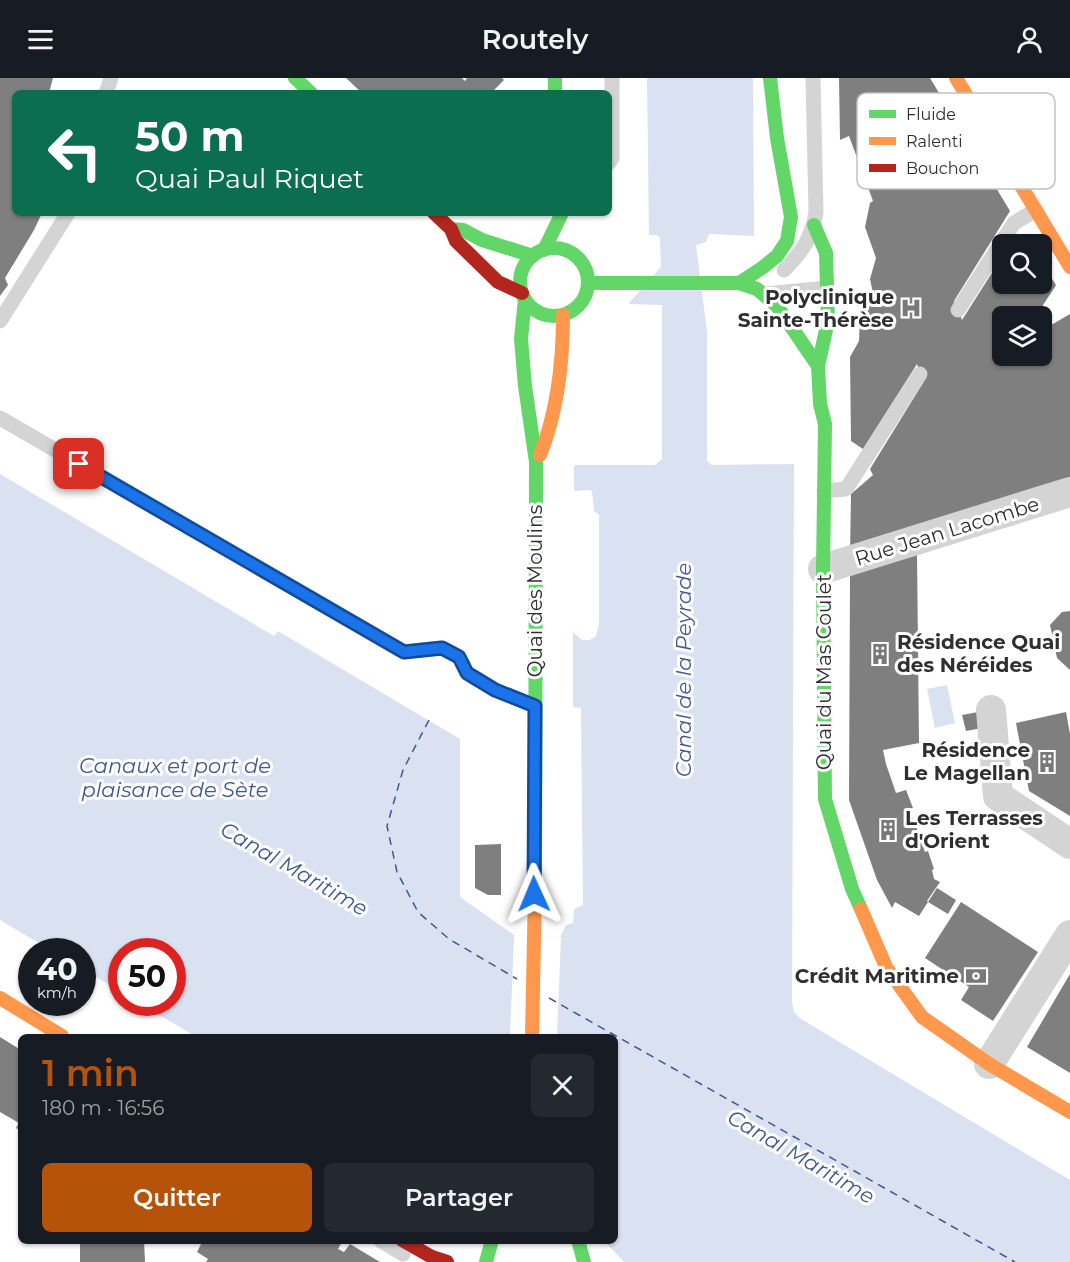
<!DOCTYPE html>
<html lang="fr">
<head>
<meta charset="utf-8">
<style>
  :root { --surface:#171b24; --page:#242831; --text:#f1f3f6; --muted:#9ea1a6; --accent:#b45309 }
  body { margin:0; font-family:Montserrat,sans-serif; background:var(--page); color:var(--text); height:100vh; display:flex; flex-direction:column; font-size:22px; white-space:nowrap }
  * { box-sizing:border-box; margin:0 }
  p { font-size:20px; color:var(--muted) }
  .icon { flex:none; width:33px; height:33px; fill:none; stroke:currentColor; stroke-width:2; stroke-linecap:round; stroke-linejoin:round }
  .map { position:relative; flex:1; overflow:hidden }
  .details { position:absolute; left:18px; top:956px; width:600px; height:210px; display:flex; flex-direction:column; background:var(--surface); border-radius:9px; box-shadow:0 2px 4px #0004 }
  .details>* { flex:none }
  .guide { position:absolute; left:12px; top:12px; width:600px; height:126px; border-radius:9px; box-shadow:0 2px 4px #0004; background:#0b6e4f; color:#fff; overflow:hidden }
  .buttons { position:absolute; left:992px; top:156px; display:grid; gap:12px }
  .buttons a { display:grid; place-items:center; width:60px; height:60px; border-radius:9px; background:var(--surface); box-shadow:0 2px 4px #0004; font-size:30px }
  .speed { position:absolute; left:18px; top:860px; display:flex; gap:12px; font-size:30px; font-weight:700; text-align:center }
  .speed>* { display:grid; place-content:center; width:78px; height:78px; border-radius:50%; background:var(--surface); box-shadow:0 2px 4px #0004; line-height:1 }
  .speed small { font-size:15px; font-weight:400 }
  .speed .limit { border:9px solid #d22; background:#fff; color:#111 }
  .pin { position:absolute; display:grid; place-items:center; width:51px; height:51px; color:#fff; margin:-26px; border-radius:12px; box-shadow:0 3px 9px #0006 }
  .me { position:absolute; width:66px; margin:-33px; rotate:359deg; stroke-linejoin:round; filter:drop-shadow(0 0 4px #0008) }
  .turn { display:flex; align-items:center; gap:21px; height:126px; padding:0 24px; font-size:27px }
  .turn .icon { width:78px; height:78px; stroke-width:2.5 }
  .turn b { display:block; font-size:42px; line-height:51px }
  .round { display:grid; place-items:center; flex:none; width:63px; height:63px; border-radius:9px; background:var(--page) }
  .headline { display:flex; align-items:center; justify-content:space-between; height:102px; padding:0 24px }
  h1 { font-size:36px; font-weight:600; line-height:45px; color:var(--accent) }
  .cta { display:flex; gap:12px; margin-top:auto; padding:12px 24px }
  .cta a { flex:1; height:69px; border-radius:9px; background:var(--accent); color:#fff; font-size:24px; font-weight:600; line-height:69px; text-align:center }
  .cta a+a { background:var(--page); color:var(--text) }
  header { display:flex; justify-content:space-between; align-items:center; height:78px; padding:0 24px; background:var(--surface); font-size:27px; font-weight:600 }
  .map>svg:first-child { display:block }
  .water { fill:#dae1f1 }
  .pier { fill:#fff }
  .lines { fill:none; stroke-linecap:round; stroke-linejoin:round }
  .ferry { stroke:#3e598f; stroke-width:1.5; stroke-dasharray:8 6; stroke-linecap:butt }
  .building { fill:#7f7f7f }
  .lane { stroke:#d4d4d4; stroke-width:15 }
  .street { stroke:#d4d4d4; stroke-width:30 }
  .fast { stroke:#63d668; stroke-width:14 }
  .slow { stroke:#ff974d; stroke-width:14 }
  .jam { stroke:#b3261e; stroke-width:14 }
  .route-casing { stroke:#114b97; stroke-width:15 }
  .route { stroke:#1a73e8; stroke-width:10 }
  .labels { text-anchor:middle; stroke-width:6; stroke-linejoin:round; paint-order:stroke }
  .poi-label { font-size:20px; font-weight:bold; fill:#2f2f2f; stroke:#fff; text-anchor:end }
  .street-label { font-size:20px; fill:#2f2f2f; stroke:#fff }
  .water-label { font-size:21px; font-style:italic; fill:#3e598f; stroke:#fff }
  .key { fill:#fff; stroke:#c1c1c1; stroke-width:1.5 }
  .key-label { font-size:16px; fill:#2f2f2f }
</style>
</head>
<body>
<header><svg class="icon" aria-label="menu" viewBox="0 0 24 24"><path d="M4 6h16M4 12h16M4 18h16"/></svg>Routely<svg class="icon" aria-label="person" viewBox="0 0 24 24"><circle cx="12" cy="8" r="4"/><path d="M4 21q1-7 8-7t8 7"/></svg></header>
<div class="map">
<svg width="1070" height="1184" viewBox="0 0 1070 1184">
  <rect width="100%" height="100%" fill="#fff"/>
  <!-- water -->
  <g class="water">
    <path d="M647 0H753L754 158 709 156 706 164 696 167 707 254V383L712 387 794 386 792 924 794 934 801 941 1070 1102V1184H624L604 1163 615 1162V958H195L137 924H172V873H122L121 914 83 891 82 873H52L0 842V396L274 558 278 553 460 661V819L514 857 560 859 566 847 573 845 574 831 583 827 581 630 573 629V554L582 562H590L596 558 599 545V437L594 433 592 414 590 412 574 413V389L575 387H655L662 381V227L628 226 661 189 660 160 657 157H649Z"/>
    <path d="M947 607 955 645 935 650 927 611Z"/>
  </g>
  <!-- pier -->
  <path class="pier" d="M514 857 561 859 557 958H510Z"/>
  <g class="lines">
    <!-- ferry -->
    <g class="ferry">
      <path d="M429 642 403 692 387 748 397 794 418 834 449 861 517 901"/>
      <path d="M549 920 1015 1184"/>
    </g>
  </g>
  <!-- building -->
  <g class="building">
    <path d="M0 0H53L49 15H15V135H42L34 152 5 200 8 207 0 218Z"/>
    <path d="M346 0H462L465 3 467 0H502L504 2 491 15H362Z"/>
    <path d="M839 0H930L1010 133 954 223 962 242 1002 179V206H1041V183L1056 207 1036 238H1002V278H1041V253L1070 236V403L850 477 851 416 873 397 870 391 923 305 917 286 863 371 851 363 850 279 859 263 860 237 872 221 873 215 870 201 876 180 865 149 870 125 873 123 849 58 840 62Z"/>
    <path d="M917 476 919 665 883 672 886 686 896 715 906 712 913 730 910 731 925 774 928 773 934 791 932 792 934 801 940 804 927 823 928 824 919 838 895 824 892 830 877 802 849 722 850 498Z"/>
    <path d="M1070 533V592L1057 580 1050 547 1062 534Z"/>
    <path d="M978 634 982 650 966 653 962 637Z"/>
    <path d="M1066 634 1070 656V738L1029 713 1016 645Z"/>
    <path d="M501 766V817H488L475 810V767Z"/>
    <path d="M937 810 956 822 948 836 928 824Z"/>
    <path d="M961 824 1038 874 993 943 961 922 969 909 925 880Z"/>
    <path d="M1070 896V995L1027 969Z"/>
    <path d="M0 959 21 972V1053L16 1050 19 1045 0 1034Z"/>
    <path d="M80 1162H144L145 1184H80Z"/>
    <path d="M203 1162H343L338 1171 344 1174 350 1166 380 1184H206L208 1181 197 1174Z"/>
  </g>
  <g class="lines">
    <!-- lane -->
    <g class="lane">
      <path d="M106 15 111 0"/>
      <path d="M609 85 612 80V0"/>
      <path d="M784 192C802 174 812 160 816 134L813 0"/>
      <path d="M766 216 827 210"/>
      <path d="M958 232 1014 145 1036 132"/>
      <path d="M0 243 68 135"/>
      <path d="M0 340 404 574 442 570 459 579 467 595 495 612 535 628"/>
      <path d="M824 413 846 411 920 296"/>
      <path d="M380 1162 403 1176"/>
    </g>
    <!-- street -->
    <g class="street">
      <path d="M823 491 1070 414"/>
      <path d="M991 632 998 718 1070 766"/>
      <path d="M989 986 1070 857"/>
    </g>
    <!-- fast -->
    <g class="fast">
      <path d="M295 0 311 15"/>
      <path d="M555 0V15"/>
      <path d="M814 147 826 175 828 243 818 288 820 326 825 346 823 491 825 721 852 811 861 831"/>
      <path d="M451 151 463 152 482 162 533 178"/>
      <circle cx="554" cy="204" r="34"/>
      <path d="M544 172 562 135"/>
      <path d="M588 205H739L762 190 777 178 787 163 791 139 777 60 770 0"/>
      <path d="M739 205 757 211 777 228 818 288"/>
      <path d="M525 221 521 261 525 308 536 384 535 812"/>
      <path d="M578 1162 584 1184"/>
      <path d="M486 1184 492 1162"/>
    </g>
    <!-- slow -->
    <g class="slow">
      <path d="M956 0 1070 189"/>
      <path d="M540 377C558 332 563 285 563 237"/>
      <path d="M861 831 886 889 922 939 989 986 1070 1034"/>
      <path d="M0 920 62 958"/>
      <path d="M532 958 535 812"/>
    </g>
    <!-- jam -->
    <g class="jam">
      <path d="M434 135 451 151 456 163 498 204 522 215"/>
      <path d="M402 1162 432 1179 447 1184"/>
    </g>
  </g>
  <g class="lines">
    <defs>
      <path id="route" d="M79 386 404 574 442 570 459 579 467 595 495 612 535 628 534 816"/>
    </defs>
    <!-- route casing -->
    <use href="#route" class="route-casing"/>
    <!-- route -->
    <use href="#route" class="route"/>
  </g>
  <!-- icons -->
  <defs>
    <symbol id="hospital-bare" viewBox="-9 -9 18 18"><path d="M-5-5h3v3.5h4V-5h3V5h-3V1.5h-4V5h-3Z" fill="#787878" stroke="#fff" stroke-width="2.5" paint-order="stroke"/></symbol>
    <symbol id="building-bare" viewBox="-9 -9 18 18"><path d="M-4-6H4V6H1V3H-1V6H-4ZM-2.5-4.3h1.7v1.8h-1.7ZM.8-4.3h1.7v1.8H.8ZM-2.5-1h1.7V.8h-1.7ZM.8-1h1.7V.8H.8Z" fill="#787878" stroke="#fff" stroke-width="2.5" paint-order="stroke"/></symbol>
    <symbol id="bank-bare" viewBox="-9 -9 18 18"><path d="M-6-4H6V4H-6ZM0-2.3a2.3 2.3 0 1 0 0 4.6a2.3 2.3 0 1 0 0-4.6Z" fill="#787878" stroke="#fff" stroke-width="2.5" paint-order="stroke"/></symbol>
  </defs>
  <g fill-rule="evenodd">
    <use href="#hospital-bare" x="896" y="215" width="30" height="30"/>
    <use href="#building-bare" x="865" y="561" width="30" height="30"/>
    <use href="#building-bare" x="1032" y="669" width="30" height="30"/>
    <use href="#building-bare" x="873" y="737" width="30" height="30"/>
    <use href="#bank-bare" x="961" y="883" width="30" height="30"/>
  </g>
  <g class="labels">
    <!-- poi labels -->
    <g class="poi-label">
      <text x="894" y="226">Polyclinique<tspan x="894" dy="23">Sainte-Thérèse</tspan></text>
      <text x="897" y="571" text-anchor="start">Résidence Quai<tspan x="897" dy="23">des Néréides</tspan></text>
      <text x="1030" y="679">Résidence<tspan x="1030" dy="23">Le Magellan</tspan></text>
      <text x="905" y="747" text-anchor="start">Les Terrasses<tspan x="905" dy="23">d'Orient</tspan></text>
      <text x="959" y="905">Crédit Maritime</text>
    </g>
    <!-- street labels -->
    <g class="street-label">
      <text transform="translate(947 453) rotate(-17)" y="7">Rue Jean Lacombe</text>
      <text transform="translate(535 513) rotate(-90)" y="7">Quai des Moulins</text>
      <text transform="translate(824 594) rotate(-90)" y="7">Quai du Mas Coulet</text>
    </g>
    <!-- water labels -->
    <g class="water-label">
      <text transform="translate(684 592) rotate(-90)" y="7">Canal de la Peyrade</text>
      <text x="175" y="695">Canaux et port de<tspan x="175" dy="24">plaisance de Sète</tspan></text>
      <text transform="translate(294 791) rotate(30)" y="7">Canal Maritime</text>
      <text transform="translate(801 1079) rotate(30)" y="7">Canal Maritime</text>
    </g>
  </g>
  <!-- legend -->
  <rect x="857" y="15" width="198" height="96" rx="9" class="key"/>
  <rect x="869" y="32" width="27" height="8" fill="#63d668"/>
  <rect x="869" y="59" width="27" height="8" fill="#ff974d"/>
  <rect x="869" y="86" width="27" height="8" fill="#b3261e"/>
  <g class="key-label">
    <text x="906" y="42">Fluide</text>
    <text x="906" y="69">Ralenti</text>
    <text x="906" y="96">Bouchon</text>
  </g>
</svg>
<div class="buttons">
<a><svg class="icon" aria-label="search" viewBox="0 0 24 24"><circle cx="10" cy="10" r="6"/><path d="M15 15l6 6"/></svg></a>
<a><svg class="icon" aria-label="layers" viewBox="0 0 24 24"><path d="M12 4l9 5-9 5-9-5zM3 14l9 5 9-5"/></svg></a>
</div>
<div class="speed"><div>40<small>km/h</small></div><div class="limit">50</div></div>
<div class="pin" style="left:79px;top:386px;background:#d93025"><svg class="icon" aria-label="arrive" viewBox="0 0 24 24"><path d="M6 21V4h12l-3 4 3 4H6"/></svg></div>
<svg class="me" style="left:534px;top:816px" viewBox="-20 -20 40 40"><path d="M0-17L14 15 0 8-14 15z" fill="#1a73e8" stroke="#fff" stroke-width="4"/></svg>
<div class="guide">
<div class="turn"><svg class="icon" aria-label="left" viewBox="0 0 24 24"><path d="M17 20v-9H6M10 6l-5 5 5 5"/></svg><div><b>50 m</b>Quai Paul Riquet</div></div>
</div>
<section class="details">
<div class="headline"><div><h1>1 min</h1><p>180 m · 16:56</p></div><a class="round"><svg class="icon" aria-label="close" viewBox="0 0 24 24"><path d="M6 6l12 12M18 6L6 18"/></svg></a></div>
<div class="cta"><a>Quitter</a><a>Partager</a></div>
</section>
</div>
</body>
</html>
